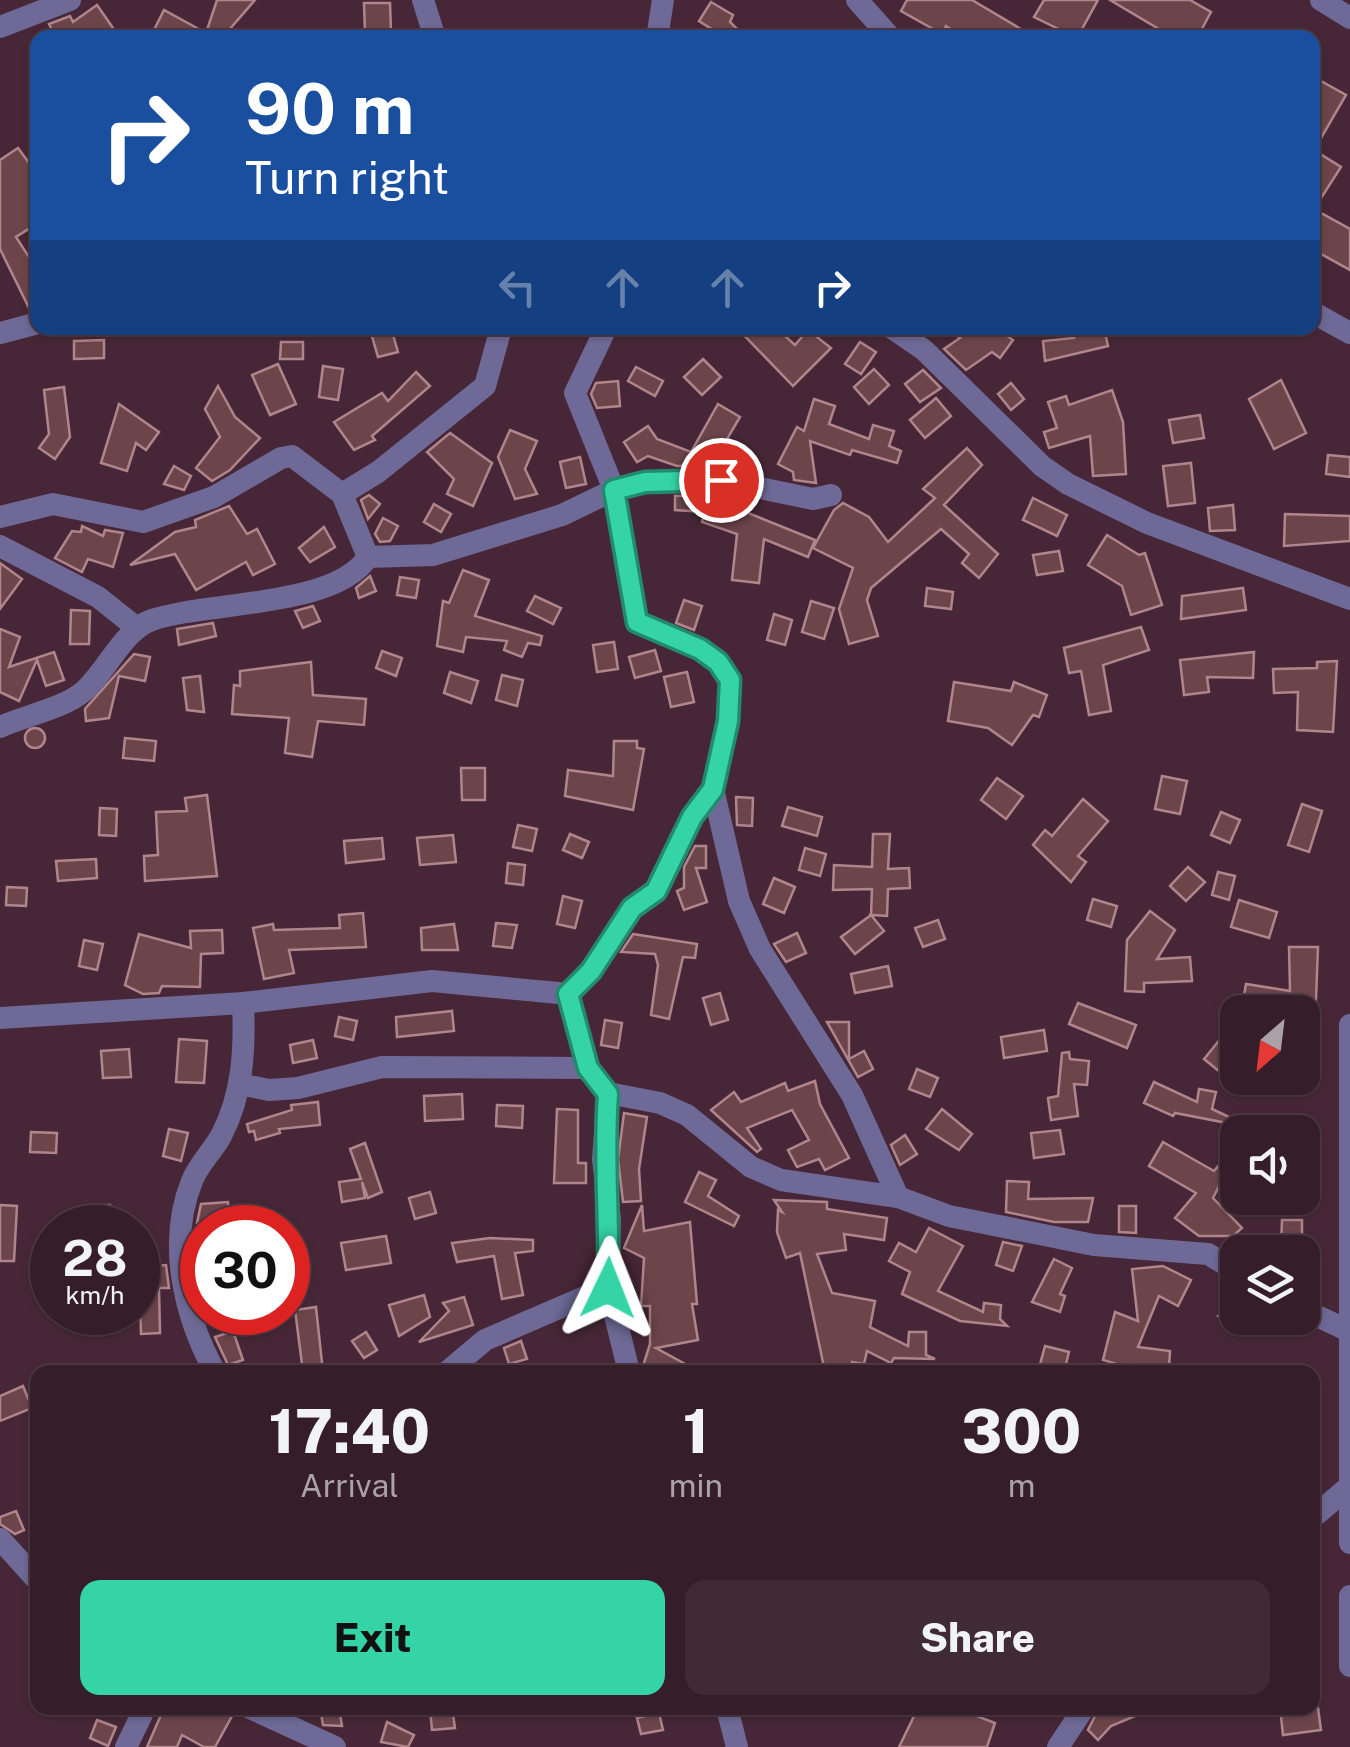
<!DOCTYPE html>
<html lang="en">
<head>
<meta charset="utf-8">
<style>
  :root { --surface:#351d29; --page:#402a35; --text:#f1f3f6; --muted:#aaa2a8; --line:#4f3b46; --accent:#35d4a7 }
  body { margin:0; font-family:"Public Sans",sans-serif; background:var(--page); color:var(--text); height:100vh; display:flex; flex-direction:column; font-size:38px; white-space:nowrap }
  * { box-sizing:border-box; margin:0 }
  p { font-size:32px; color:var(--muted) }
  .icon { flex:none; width:55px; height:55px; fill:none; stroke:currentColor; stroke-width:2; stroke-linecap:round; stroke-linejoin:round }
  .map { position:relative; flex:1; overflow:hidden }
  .sheet { position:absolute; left:30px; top:1365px; width:1290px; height:350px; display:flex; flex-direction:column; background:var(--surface); border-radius:20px; box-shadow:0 2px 8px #0004,0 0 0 2px var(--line) }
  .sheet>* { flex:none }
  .guide { position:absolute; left:30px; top:30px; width:1290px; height:305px; border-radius:20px; box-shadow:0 2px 8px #0004,0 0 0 2px var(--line); background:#1a4fa0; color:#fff; overflow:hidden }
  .needle { width:65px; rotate:208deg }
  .controls { position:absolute; left:1220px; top:995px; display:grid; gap:20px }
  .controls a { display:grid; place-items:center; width:100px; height:100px; border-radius:20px; background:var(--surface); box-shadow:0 2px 8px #0004,0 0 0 2px var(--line); font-size:50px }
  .speed { position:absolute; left:30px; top:1205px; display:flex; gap:20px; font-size:50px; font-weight:700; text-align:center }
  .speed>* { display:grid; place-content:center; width:130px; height:130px; border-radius:50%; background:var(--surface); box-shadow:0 2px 8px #0004,0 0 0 2px var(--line); line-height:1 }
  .speed small { font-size:25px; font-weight:400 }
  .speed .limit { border:15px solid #d22; background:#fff; color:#111 }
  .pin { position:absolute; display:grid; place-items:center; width:85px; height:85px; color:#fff; margin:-42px; border:5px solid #fff; border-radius:50%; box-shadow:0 2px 10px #0007 }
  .me { position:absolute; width:110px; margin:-55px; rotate:2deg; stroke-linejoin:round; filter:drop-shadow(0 0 8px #0008) }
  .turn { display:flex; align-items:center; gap:35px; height:210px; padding:0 50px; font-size:45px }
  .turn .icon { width:130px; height:130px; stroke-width:2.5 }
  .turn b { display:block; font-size:70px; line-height:85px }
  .lanes { display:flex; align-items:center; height:95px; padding:0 50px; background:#0003; justify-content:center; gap:50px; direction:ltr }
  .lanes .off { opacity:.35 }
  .eta { display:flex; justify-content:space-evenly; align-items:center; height:170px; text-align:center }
  .eta b { font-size:60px; font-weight:800; line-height:70px }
  .cta { display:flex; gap:20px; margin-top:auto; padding:20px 50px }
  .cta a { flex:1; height:115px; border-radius:20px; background:var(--accent); color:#111; font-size:40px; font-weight:800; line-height:115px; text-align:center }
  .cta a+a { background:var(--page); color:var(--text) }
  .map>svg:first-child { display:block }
  .building { fill:#6c454b; stroke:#b0858b; stroke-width:2.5 }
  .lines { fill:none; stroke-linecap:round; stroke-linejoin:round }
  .minor { stroke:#6e6996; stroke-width:22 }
  .route-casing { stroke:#228a6d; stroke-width:25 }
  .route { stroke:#35d4a7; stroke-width:18 }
</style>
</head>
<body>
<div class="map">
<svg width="1350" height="1747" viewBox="0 0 1350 1747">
  <rect width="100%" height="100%" fill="#472737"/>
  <!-- building -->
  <g class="building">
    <path d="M217 0H255L222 38H164L153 32 164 10 206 33Z"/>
    <path d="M907 0H972L1036 38H965L946 26 942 34 901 11Z"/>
    <path d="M1044 0H1098L1077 38 1034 17Z"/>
    <path d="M1110 0H1190L1211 12 1197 38H1174Z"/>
    <path d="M711 2 733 15 730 22 746 38H726L699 21Z"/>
    <path d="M364 3H390L391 31 365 32Z"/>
    <path d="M97 5 120 38H50L54 35 49 24 70 16 73 22Z"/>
    <path d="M1312 76 1346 95 1314 150 1341 167 1314 209 1350 229V270L1312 249Z"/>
    <path d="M18 148 38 175V223L16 237 38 271V308L30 310 0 249V160Z"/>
    <path d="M391 328 398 352 378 357 371 333Z"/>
    <path d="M737 328H776L795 345 808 330 831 348 793 386Z"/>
    <path d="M947 328H996L1013 340 1000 358 992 352 966 370 944 349 960 338Z"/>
    <path d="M1072 328H1104L1108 346 1045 361 1043 341 1074 338Z"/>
    <path d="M104 340V358L74 359V341Z"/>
    <path d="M281 342H303V359H280Z"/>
    <path d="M860 342 876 352 861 374 845 364Z"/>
    <path d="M703 359 721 377 702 395 684 377Z"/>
    <path d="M278 364 296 404 270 415 252 375Z"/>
    <path d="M323 366 343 369 338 400 319 397Z"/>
    <path d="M636 367 663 381 655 396 628 381Z"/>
    <path d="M874 369 889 385 869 404 854 387Z"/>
    <path d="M923 370 941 388 920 402 905 384Z"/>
    <path d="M416 372 430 386 372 436 375 440 354 450 334 422 382 393 388 401Z"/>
    <path d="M1281 380 1306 433 1274 449 1249 399Z"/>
    <path d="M618 381 620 406 597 408 591 394 596 383Z"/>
    <path d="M1011 383 1024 399 1011 410 998 394Z"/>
    <path d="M218 386 235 417 260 438 230 470 212 481 196 468 220 437 205 409Z"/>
    <path d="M64 387 70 437 55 459 39 448 49 434 44 390Z"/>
    <path d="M1112 390 1123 422 1126 474 1093 476 1090 436 1049 448 1044 432 1057 428 1048 402 1066 396 1069 405Z"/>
    <path d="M936 398 951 416 925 438 910 420Z"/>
    <path d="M814 399 835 406 829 424 869 439 873 425 894 431 889 446 901 451 897 463 852 450 850 455 810 441 816 483 794 480 793 472 778 464 797 427 804 431Z"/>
    <path d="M119 404 159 432 146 450 136 443 127 471 101 463Z"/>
    <path d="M718 404 740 417 720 451 728 454 724 465 677 466 648 456 637 462 624 442 648 426 657 439 691 452Z"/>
    <path d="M1200 415 1204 438 1173 443 1169 420Z"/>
    <path d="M510 430 537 441 525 469 537 494 515 499 498 457Z"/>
    <path d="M450 433 492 463 473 506 447 494 454 479 427 452Z"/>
    <path d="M967 448 982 465 944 505 998 554 979 578 962 563 969 554 941 529 871 588 867 600 878 636 849 644 839 609 853 568 813 548 834 510 843 503 869 517 888 542 935 498 923 489Z"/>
    <path d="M1328 455 1350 457V477L1326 474Z"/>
    <path d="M580 457 586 484 566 488 560 462Z"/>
    <path d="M1191 463 1195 503 1168 506 1163 466Z"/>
    <path d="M174 466 191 476 184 490 164 484Z"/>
    <path d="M369 495 380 504 368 519 361 500Z"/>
    <path d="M719 495 740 502 726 504 815 540 808 557 764 539 759 583 732 580 737 534 702 522 705 512 675 510V496Z"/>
    <path d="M1033 498 1067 515 1057 536 1023 520Z"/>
    <path d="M434 504 451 514 441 532 424 522Z"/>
    <path d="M1233 505 1235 530 1210 531 1208 508Z"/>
    <path d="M229 506 247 534 257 529 275 564 253 575 246 562 196 590 175 554 130 565 175 532 196 527 195 520Z"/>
    <path d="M1285 514 1350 516V541L1284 546Z"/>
    <path d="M383 518 398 526 390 541 380 542 375 534Z"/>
    <path d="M82 526 103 536 105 530 123 533 113 567 88 559 82 572 55 558 72 531 81 532Z"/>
    <path d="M324 527 335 547 310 562 299 548Z"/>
    <path d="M1107 535 1139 555 1145 553 1162 605 1131 615 1122 586 1088 565Z"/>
    <path d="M1059 551 1063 571 1037 575 1033 555Z"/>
    <path d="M0 563 22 579 0 609Z"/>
    <path d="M463 570 489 580 475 616 542 636 540 645 528 643 522 657 504 650 507 641 466 637 463 652 437 646 443 601 449 603Z"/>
    <path d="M370 576 376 591 359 598 356 588Z"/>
    <path d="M400 577 419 580 416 598 397 595Z"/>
    <path d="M927 588 953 592 951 609 925 606Z"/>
    <path d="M1243 588 1246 610 1181 619 1182 596Z"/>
    <path d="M535 596 561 608 553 624 527 611Z"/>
    <path d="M684 600 702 606 694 630 676 623Z"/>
    <path d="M811 601 834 608 824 639 802 632Z"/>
    <path d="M313 606 320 621 303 628 295 611Z"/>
    <path d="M71 610 90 611 89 644H70Z"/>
    <path d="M774 614 792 620 785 645 767 640Z"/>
    <path d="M213 623 216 636 179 645 177 629Z"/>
    <path d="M1141 627 1149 650 1103 665 1111 711 1089 715 1081 671 1069 673 1064 648Z"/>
    <path d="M0 629 20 637 9 667 54 652 64 680 46 686 37 660 19 701 0 692Z"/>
    <path d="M614 642 618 669 597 672 593 645Z"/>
    <path d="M655 650 661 671 635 678 629 657Z"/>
    <path d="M382 651 402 658 396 676 376 668Z"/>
    <path d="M1254 652 1253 678 1207 677 1209 692 1184 695 1180 660Z"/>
    <path d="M134 654 150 657 145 681 119 676 109 718 86 721 85 709Z"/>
    <path d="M1337 661 1333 732 1297 730 1298 692 1274 693 1273 669 1317 668V662Z"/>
    <path d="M311 662 313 695 366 699 364 725 318 721 312 757 285 753 289 718 232 714 234 685 240 686V671Z"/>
    <path d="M450 672 478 681 471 703 444 693Z"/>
    <path d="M687 672 694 702 671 707 664 677Z"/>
    <path d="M502 675 523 680 517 706 496 700Z"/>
    <path d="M200 676 204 712 187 710 183 678Z"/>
    <path d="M954 682 1011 691 1014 682 1047 695 1039 717 1033 715 1012 745 988 728 948 721Z"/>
    <circle cx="35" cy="738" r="10"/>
    <path d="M125 738 156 741 154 761 123 758Z"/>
    <path d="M614 741H637V748L644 749 633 810 565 796 568 770 613 776Z"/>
    <path d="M461 768H485V800H462Z"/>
    <path d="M1162 776 1187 781 1180 814 1155 809Z"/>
    <path d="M997 778 1023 796 1006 819 981 800Z"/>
    <path d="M207 795 217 876 145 881 144 856 158 855 156 812 187 811 185 798Z"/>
    <path d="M736 797 753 798 752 826 737 825Z"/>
    <path d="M1083 799 1108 821 1078 856 1086 862 1071 882 1033 845 1045 830 1052 836Z"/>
    <path d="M1302 804 1322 811 1309 852 1288 845Z"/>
    <path d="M788 807 822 817 817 836 782 826Z"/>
    <path d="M100 808 117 809 116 836 99 835Z"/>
    <path d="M1221 812 1240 820 1230 843 1211 835Z"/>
    <path d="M518 825 537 829 532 851 513 847Z"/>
    <path d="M570 834 589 842 582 858 563 850Z"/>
    <path d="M873 834H890L888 869 909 868 910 888 888 889 887 916 871 915 884 931 855 954 841 937 871 915 872 889 833 890 834 865 872 867Z"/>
    <path d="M453 835 456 862 420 865 417 838Z"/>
    <path d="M382 838 384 859 346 863 344 841Z"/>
    <path d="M695 846H706V868H696L707 902 684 910 677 891 684 888V867Z"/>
    <path d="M805 848 826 854 820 876 799 870Z"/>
    <path d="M96 859 97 878 58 881 56 861Z"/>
    <path d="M508 863 525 865 523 885 506 883Z"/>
    <path d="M1188 867 1205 882 1186 901 1170 886Z"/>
    <path d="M1218 872 1235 876 1229 900 1212 895Z"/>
    <path d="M774 878 795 887 784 913 763 904Z"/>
    <path d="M7 887 27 888 26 906 6 905Z"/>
    <path d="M563 896 582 901 575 928 557 924Z"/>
    <path d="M1093 899 1117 906 1111 927 1087 920Z"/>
    <path d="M1239 900 1277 912 1269 938 1231 927Z"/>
    <path d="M1150 911 1175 930 1157 959 1190 957 1192 981 1144 983V992L1125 991 1127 940Z"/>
    <path d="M363 913 366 947 289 950 294 973 264 979 253 928 273 924 274 930 340 928 339 915Z"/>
    <path d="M938 920 945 939 923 947 915 928Z"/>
    <path d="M496 923 517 925 512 948 493 946Z"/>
    <path d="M454 924 458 950H422L421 928Z"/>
    <path d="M222 930 223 953 201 954 200 987 162 986 159 993 143 994 125 985 139 934 191 948 190 931Z"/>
    <path d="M797 933 806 953 786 962 774 944Z"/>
    <path d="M633 934 697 944 695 958 683 957 669 1019 651 1015 658 965 655 954 621 952Z"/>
    <path d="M84 940 103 944 97 970 79 966Z"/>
    <path d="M1289 947H1318L1314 1053 1302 1052V1012H1241L1246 984 1290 991Z"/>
    <path d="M888 966 892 986 855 993 851 974Z"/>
    <path d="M720 993 728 1020 711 1025 703 998Z"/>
    <path d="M1078 1003 1136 1025 1127 1048 1069 1024Z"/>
    <path d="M452 1011 454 1031 397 1037 396 1017Z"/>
    <path d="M339 1017 357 1021 353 1040 335 1036Z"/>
    <path d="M605 1020 622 1023 618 1048 601 1045Z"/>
    <path d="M827 1022H849V1059L864 1051 873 1069 858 1077Z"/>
    <path d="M1044 1030 1047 1051 1004 1058 1001 1037Z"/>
    <path d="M1226 1032 1238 1042V1051L1220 1072 1204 1059Z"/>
    <path d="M179 1039 207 1041 204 1083 176 1082Z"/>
    <path d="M313 1040 317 1058 293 1063 290 1045Z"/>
    <path d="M129 1049 131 1077 103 1078 101 1051Z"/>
    <path d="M1069 1052 1070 1059 1089 1061 1087 1085 1074 1084 1078 1116 1051 1120 1048 1098 1058 1096 1062 1053Z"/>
    <path d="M917 1069 938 1078 930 1097 909 1089Z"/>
    <path d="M815 1081 820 1104 849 1158 825 1170 819 1159 797 1167 788 1150 809 1140 792 1110 747 1128 761 1149 757 1152 711 1110 734 1092 741 1102 785 1083 788 1091Z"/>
    <path d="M1154 1082 1197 1102 1199 1089 1216 1092 1212 1109 1229 1117 1227 1123 1175 1113 1173 1116 1144 1103Z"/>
    <path d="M462 1094 463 1119 425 1121 424 1096Z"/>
    <path d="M318 1102 320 1125 279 1129 280 1133 256 1140 254 1131 249 1132 247 1124 292 1110 291 1105Z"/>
    <path d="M497 1105 523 1106 522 1128 496 1126Z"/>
    <path d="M557 1109 578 1110V1163H586V1183H554Z"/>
    <path d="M942 1109 972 1134 959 1150 926 1129Z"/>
    <path d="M624 1113 647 1117 639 1169 641 1201 623 1202 618 1159Z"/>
    <path d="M169 1129 188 1133 181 1161 163 1156Z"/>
    <path d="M1060 1130 1064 1154 1034 1158 1031 1133Z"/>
    <path d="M31 1132 57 1133 56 1153 30 1152Z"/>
    <path d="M905 1135 917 1154 900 1165 891 1145Z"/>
    <path d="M1163 1142 1214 1171 1225 1158 1231 1162 1213 1198 1242 1228 1233 1236H1199L1175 1218 1196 1193 1149 1166Z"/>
    <path d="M365 1143 382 1192 368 1198 362 1182 365 1198 342 1202 339 1182 361 1179 350 1149Z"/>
    <path d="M699 1172 716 1180 708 1196 739 1216 734 1226 685 1202Z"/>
    <path d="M1007 1181 1029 1182 1028 1199 1093 1198 1088 1222H1054L1006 1212Z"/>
    <path d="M430 1192 436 1213 415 1219 409 1198Z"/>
    <path d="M774 1200 827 1202V1209L887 1218 884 1240 844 1234 846 1250 817 1254 832 1293 875 1301 870 1327 908 1346 909 1332H926V1355L935 1359 894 1358 891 1363 867 1351 864 1364 852 1362 853 1372H825L800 1253 786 1258 777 1232 778 1210 782 1212Z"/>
    <path d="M228 1202 230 1228 197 1223 201 1204Z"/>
    <path d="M0 1205 17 1206 14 1261H0Z"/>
    <rect x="90" y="1205" width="20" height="23"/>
    <path d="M642 1205 644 1231 690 1222 697 1304H692L698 1340 656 1348 700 1372H658L643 1366 650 1344V1306H641L644 1258 624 1248Z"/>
    <path d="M1119 1206H1136V1233L1119 1232Z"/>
    <path d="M1282 1220H1302V1247H1281Z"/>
    <path d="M929 1228 963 1246 938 1291 983 1312 984 1303 1001 1305 1000 1319 1007 1326 960 1321 902 1294 910 1272 889 1261 899 1243 916 1252Z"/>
    <path d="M386 1236 391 1263 346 1270 341 1243Z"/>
    <path d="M490 1238 533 1240V1251L515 1253 523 1295 502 1299 494 1256 457 1262 452 1243Z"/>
    <path d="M1003 1242 1022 1246 1013 1271 996 1265Z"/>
    <path d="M1054 1259 1072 1268 1060 1294 1065 1296 1060 1312 1032 1302Z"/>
    <path d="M166 1265 169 1288H159L160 1333 141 1334 139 1267Z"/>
    <path d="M1163 1266 1191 1280 1178 1306 1159 1296 1138 1347 1170 1351 1169 1368 1131 1364 1130 1368 1103 1360 1115 1312 1138 1321 1132 1269Z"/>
    <path d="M1238 1289V1330L1218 1316Z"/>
    <path d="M424 1295 430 1317 399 1336 389 1305Z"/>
    <path d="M464 1297 473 1325 419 1342 449 1311 443 1303Z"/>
    <path d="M316 1307 323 1372H303L295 1310Z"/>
    <path d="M233 1331 243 1360 228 1365 215 1337Z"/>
    <path d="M366 1332 377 1350 364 1358 352 1341Z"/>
    <path d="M521 1341 527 1359 509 1364 504 1348Z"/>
    <path d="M1045 1346 1069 1352 1064 1372H1038Z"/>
    <path d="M23 1386 32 1408 0 1421V1396Z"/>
    <path d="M16 1511 24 1530 15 1534 0 1524V1517Z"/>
    <path d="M164 1708H216L232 1716 215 1747H204L182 1735 177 1747H147Z"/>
    <path d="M320 1708H339L342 1726 323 1725Z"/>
    <path d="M430 1708H452L455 1728 432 1730Z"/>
    <path d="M918 1708H956L995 1723 987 1747H899Z"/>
    <path d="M1099 1708H1154L1111 1726 1098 1740 1088 1730Z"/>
    <path d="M1280 1708H1318L1321 1730 1283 1735Z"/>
    <path d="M659 1713 663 1730 641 1734 637 1718Z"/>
    <path d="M97 1720 116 1727 108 1746 90 1738Z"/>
    <path d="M387 1722 414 1735 408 1747 381 1742Z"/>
  </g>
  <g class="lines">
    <!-- minor -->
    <g class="minor">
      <path d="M423 0 435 38"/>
      <path d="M857 0 891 38"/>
      <path d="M1321 0 1350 18"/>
      <path d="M0 27 70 0"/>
      <path d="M657 38 663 0"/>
      <path d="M1312 312 1350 333"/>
      <path d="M892 328 924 350 1042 466 1068 484 1147 523 1350 599"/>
      <path d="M0 333 38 323"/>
      <path d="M342 494 378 472 485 386 501 328"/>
      <path d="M831 495 813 499 721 480 645 482 614 490 637 622 700 649 718 663 730 680 728 721 713 789 692 817 656 891 632 908 591 971 569 994 589 1068 608 1093 660 1103 687 1115 751 1167 781 1180 898 1197 949 1216 1094 1245 1208 1254 1238 1272"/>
      <path d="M0 517 53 504 143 522 214 497 281 458 292 456 342 494 368 557"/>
      <path d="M0 546 98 597 137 628"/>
      <path d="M0 727C26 715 63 709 84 691 107 671 123 630 152 620 207 601 335 608 368 557L433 555 562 515 614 490 575 393 606 328"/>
      <path d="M713 789 739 901 760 949 852 1095 898 1197"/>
      <path d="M0 1018 243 1003 432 981 569 994"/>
      <path d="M1350 1025V1543"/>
      <path d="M239 1084 269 1090 298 1088 382 1067 589 1068"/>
      <path d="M608 1093 603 1159 610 1220 608 1287 629 1372"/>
      <path d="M1302 1309 1347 1330"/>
      <path d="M215 1372C184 1316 167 1242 192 1181 198 1165 212 1152 221 1136 243 1094 245 1050 243 1003"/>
      <path d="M447 1372 485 1340 608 1287"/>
      <path d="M1312 1518 1350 1486"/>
      <path d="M0 1539 38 1581"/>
      <path d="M1350 1596V1666"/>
      <path d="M250 1708 335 1747"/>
      <path d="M727 1708 737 1747"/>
      <path d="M126 1747 145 1708"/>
      <path d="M1058 1747 1084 1708"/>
    </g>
  </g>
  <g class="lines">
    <defs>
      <path id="route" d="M608 1288C610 1222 603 1159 608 1094L588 1068 568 994 591 971 632 908 656 891 692 817 713 789 728 721 730 680 718 662 700 649 637 622 614 490 645 482 721 480"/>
    </defs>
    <!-- route casing -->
    <use href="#route" class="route-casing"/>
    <!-- route -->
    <use href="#route" class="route"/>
  </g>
</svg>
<div class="controls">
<a><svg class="needle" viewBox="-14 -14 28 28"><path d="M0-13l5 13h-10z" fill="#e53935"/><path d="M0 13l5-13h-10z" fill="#aaa2a8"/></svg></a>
<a><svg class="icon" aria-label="sound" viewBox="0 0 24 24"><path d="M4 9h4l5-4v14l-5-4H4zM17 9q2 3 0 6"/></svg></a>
<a><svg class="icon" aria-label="layers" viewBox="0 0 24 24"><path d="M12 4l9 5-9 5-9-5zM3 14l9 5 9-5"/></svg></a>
</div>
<div class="speed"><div>28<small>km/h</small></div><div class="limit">30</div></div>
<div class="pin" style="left:721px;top:480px;background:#d93025"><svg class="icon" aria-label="arrive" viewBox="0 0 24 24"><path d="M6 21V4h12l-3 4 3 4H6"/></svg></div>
<svg class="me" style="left:608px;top:1288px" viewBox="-20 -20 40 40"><path d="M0-17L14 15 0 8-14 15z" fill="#35d4a7" stroke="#fff" stroke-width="4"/></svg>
<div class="guide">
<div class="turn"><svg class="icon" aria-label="right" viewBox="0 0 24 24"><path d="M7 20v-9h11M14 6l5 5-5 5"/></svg><div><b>90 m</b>Turn right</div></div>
<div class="lanes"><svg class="icon off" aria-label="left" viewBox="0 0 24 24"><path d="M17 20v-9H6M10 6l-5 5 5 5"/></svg><svg class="icon off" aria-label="ahead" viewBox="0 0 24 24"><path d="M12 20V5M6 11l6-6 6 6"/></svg><svg class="icon off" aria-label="ahead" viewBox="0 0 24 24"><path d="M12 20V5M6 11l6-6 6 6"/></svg><svg class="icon" aria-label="right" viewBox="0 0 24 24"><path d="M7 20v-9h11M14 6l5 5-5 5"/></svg></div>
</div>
<section class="sheet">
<div class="eta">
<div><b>17:40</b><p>Arrival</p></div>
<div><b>1</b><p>min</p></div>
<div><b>300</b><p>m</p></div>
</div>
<div class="cta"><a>Exit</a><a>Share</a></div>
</section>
</div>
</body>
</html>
